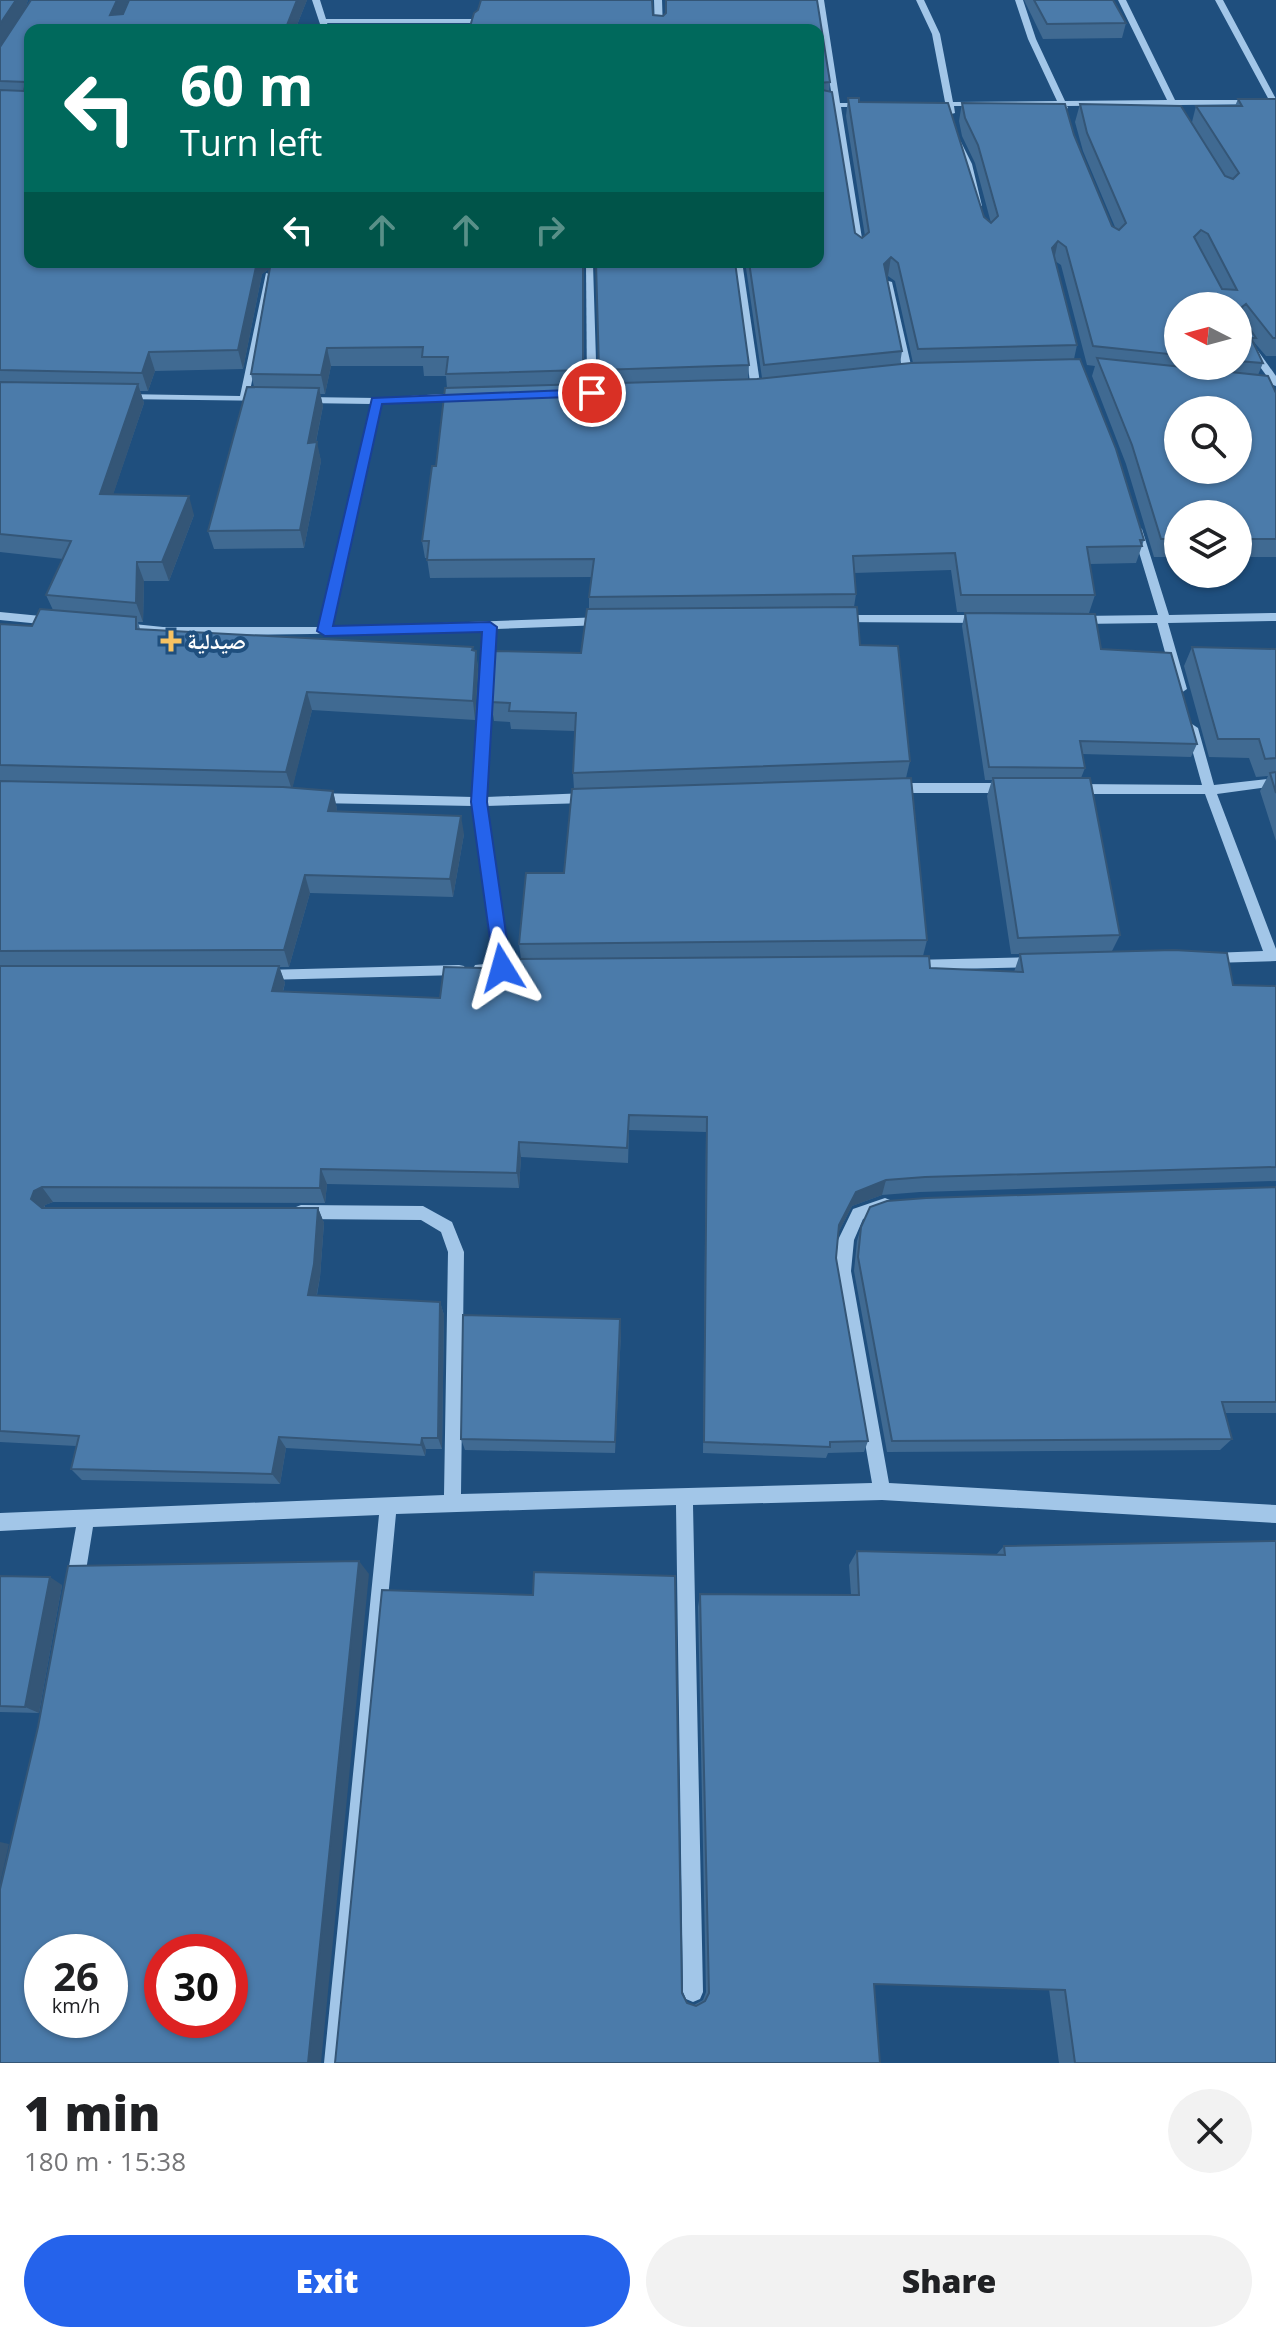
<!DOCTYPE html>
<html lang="en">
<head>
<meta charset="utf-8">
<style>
  :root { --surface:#fff; --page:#f2f2f2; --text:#202124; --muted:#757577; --accent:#2563eb }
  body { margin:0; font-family:"Open Sans","Noto Naskh Arabic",sans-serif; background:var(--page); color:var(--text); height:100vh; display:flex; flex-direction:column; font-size:30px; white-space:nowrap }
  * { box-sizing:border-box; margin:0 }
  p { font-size:26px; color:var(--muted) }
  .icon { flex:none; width:44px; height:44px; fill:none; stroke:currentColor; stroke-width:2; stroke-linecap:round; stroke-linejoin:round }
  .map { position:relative; height:2063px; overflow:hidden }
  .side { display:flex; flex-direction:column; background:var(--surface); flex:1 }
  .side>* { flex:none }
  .top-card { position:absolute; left:24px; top:24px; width:800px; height:244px; border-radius:16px; box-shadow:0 2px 6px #0004; background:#00695c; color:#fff; overflow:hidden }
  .needle { width:52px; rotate:276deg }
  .tools { position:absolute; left:1164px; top:292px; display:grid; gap:16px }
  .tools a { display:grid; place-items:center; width:88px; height:88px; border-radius:50%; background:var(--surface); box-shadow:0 2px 6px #0004; font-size:40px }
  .speed { position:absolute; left:24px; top:1934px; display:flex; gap:16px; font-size:40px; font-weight:700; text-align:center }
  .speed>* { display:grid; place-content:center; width:104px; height:104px; border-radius:50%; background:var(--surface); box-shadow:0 2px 6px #0004; line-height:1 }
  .speed small { font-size:20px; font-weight:400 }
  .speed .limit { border:12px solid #d22; background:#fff; color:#111 }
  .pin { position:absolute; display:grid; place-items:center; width:68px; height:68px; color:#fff; margin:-34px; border:4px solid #fff; border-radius:50%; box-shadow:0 2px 8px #0007 }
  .me { position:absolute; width:88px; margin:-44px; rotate:352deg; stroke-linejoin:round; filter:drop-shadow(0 0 6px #0008) }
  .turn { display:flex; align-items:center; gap:28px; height:168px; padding:0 24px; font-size:36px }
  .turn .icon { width:104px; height:104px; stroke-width:2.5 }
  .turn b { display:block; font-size:56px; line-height:68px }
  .lanes { display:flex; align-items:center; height:76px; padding:0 24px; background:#0003; justify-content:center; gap:40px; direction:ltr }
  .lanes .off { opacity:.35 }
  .round { display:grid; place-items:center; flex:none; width:84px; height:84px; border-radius:42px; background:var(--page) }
  .overview { display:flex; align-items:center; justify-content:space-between; height:136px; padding:0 24px }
  h1 { font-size:48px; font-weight:800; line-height:60px }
  .button { display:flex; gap:16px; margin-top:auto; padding:16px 24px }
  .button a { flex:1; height:92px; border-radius:48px; background:var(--accent); color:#fff; font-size:32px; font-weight:800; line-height:92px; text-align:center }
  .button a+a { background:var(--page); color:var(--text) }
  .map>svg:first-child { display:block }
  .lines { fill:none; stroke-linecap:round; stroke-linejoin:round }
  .minor { fill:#a2c6e8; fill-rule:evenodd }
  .wall { fill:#406a92; fill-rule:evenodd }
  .shaded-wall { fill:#345677 }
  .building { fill:#4b7baa; stroke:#345677; stroke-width:2; fill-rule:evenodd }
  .route { fill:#2563eb; stroke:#184099; stroke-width:2 }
  .poi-dot { fill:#f6c262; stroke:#1f4f7e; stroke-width:3 }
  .labels { text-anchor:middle; stroke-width:8; stroke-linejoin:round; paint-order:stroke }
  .poi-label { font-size:22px; font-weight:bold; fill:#fff; stroke:#1f4f7e; text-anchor:start }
</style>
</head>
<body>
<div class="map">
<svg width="1276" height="2063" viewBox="0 0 1276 2063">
  <rect width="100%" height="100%" fill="#1f4f7e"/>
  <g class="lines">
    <!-- minor -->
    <g class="minor">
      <path d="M312 0H320L326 19H475L479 21 475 23H327L330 30H322Z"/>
      <path d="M654 0H662L663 30H655Z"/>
      <path d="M816 0H824L840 103H864L868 105 864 107H841L864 251 860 254 856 251 833 107H818V103H833Z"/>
      <path d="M916 0H924L940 34 953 102 1057 101 1028 39 1015 0H1023L1036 39 1065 101 1167 100 1118 0H1126L1175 100H1269L1215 0H1223L1276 99V108L1271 104 1177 105 1178 107 1174 109 1169 105 1067 106 1068 108 1064 110 1059 106H954L955 113 948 115 946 106H932L928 104 932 102H945L932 34Z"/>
      <path d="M955 142H961L972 164 982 206 975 204 964 164Z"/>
      <path d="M586 262 593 264 597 393 592 396 587 393Z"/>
      <path d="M739 265 743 268 761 390 756 393 751 390 735 268Z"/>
      <path d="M266 273 273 275 249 396 267 397V401L121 399 119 397 124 394 240 396Z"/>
      <path d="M885 280 892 282 913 374 911 376 903 374Z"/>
      <path d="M1238 326 1241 327 1276 376V386L1273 385 1238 336Z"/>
      <path d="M459 393 464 396 462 398 381 404 332 627 603 617 609 621 603 625 496 629 486 797 587 793 593 798 587 803 486 806 508 963 540 964 542 968 540 972 535 973 480 974 475 973 473 969 475 965 495 963 473 806 316 803 310 798 316 793 473 797 484 629C396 632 309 635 221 635 199 635 133 638 118 627L124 623 163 627H320L371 404 304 403 299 400 304 397 377 398Z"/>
      <path d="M1137 526 1142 529 1169 615 1276 613V621L1168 623 1187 689 1181 693 1175 689 1157 623 1079 624 1073 620 1079 616 1158 615 1132 529Z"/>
      <path d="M0 612 51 617 57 621 51 625 0 620Z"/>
      <path d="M839 615H983L989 619 983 623 835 622 833 619Z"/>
      <path d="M1192 724 1198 728 1214 785 1276 778V786L1217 794 1276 949V961L1212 963 1205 958 1212 953 1263 951 1205 794H1076L1070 789 1076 784 1202 785 1186 728Z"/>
      <path d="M896 783H1007L1013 788 1007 793H896L890 788Z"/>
      <path d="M1035 957 1040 958 1042 962 1040 966 1035 967 912 970 907 969 905 965 907 961 912 960Z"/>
      <path d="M459 965 464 966 466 970 464 974 459 975 264 980 259 979 257 975 259 971 264 970Z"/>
      <path d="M885 1198 890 1200 893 1205 890 1210 863 1219 854 1240 851 1271 889 1483 1276 1505V1523L882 1500 693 1505 703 1992 700 1999 693 2002 686 1999 683 1992 676 1505 396 1514 344 2063H324L379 1515 93 1527 84 1583 81 1589 75 1592 69 1589 66 1583 76 1527 0 1531V1513L444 1495 448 1252 441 1232 421 1220 301 1219 296 1217 293 1212 296 1207 301 1205 423 1206 452 1222 464 1252 461 1494 872 1483 835 1271 838 1240 853 1209Z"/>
    </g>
  </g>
  <!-- wall -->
  <g class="wall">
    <path d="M0 0H28L25 9 128 0 122 14 129 0H307L295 30H30V262H583L584 384 600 383 596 264 592 262H818V30L653 15 663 16 665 13V0H817L830 82 829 92 855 233 862 238 865 236 846 116 848 98 859 102 991 223 975 163 962 136 959 121 962 103 1074 135 1112 226 1115 227 1083 151 1075 122 1080 104 1192 122 1196 106H1235L1238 99H1276V356H1266L1254 342V343L1263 363 1258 375 1276 393V557H1238V514H1178V557H1154L1126 464 1092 376 1095 366 1087 365 1061 265 1055 261 1077 345 1074 359 1144 540 1136 563 1090 564 1095 595 1089 613 957 612 951 570 854 573 856 594 854 607 860 645 910 761 906 778 927 940 923 956 930 968 1014 972 1020 954H1011L987 796 992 780H985L962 626 965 613 1101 649 1197 744 1191 757 1082 754 1085 768 1081 778 1120 935 1112 951 1233 985 1276 986V1181L920 1192 882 1195 852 1206 838 1233 836 1258 868 1441 864 1452 828 1453 826 1458 703 1453 706 1132 629 1130 628 1163 521 1157 519 1188 327 1184 325 1203 53 1202 45 1205V1208H318L324 1223 320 1277 317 1295 440 1302 444 1315 442 1449H426L425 1456 286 1448 280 1484 82 1480 71 1469 76 1446 0 1442V624L32 626 53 610 46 595 63 559 0 552ZM739 262 746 268 762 378 748 379 749 365 735 266ZM269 269 251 374 254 387 208 531 214 549 304 548 321 461 316 442 323 406 320 394H325L331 366H423L424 376H446L447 388 436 466 422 541 425 558H427L430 578 592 577 589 597V609L581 653 491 702 494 721 510 722 511 729 575 731 573 773 574 789 564 873 519 944 521 959 516 969 440 998 283 992 285 983 279 967H289L310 893 453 897 464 834 337 811V809L333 791 292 788 312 710 475 720 478 669 476 651 473 650V647L140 629 138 622H143L144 581H169L194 515 113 494 144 403 140 391H148L155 371 243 369 262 274ZM888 276 895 281 913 363 900 364 902 351 887 277ZM1178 306H1238V366H1178Z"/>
    <path d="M1024 0H1113L1126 23 1122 38 1043 39Z"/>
    <path d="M1192 647 1276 649V841L1260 791 1268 776 1256 777 1249 758 1209 757 1184 666Z"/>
    <path d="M1276 1187V1413H1225L1232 1439 1220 1450 887 1452 854 1271 857 1241 861 1227Z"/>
    <path d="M621 1332 615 1453 465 1450 461 1439Z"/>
    <path d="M1004 1546 1276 2063H1059L1049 1989 874 1984 335 2063 682 1993 686 2002 694 2005 703 2000 706 1992 698 1607 700 1594 851 1595 849 1565 857 1551 996 1555Z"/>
    <path d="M0 1576 62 1585 39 1713 0 1712Z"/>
  </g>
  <!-- shaded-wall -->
  <g class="shaded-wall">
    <path d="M16 0H28L23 15 0 50V24Z"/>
    <path d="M117 0H128L116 30 110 15Z"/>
    <path d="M297 0H307L295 30H285Z"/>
    <path d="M1058 241 1054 260 1052 248Z"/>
    <path d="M891 257 888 276 881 283 884 264Z"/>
    <path d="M257 262H267L269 269 262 274 243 369 238 350Z"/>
    <path d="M327 348 331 366 325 394 321 375Z"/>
    <path d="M149 352 155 371 148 391 142 373Z"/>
    <path d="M138 384 144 403 107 513 100 494Z"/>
    <path d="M319 388 323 406 312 461 308 443Z"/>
    <path d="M317 442 321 461 304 548 300 530Z"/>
    <path d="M189 496 194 515 169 581 162 562Z"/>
    <path d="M137 562 144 581 143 622 136 603Z"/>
    <path d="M476 651 478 669 475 720 473 701Z"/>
    <path d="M307 692 312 710 292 790 286 772Z"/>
    <path d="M333 791 337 809 333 829 328 811Z"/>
    <path d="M461 816 464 834 453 897 450 879Z"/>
    <path d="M305 875 310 893 289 967 284 950Z"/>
    <path d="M279 966 285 983 278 1008 272 991Z"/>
    <path d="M519 1142 521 1157 519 1188 517 1173Z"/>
    <path d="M321 1169 327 1184 325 1203 320 1188Z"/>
    <path d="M886 1180 882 1195 852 1206 835 1239 839 1225 856 1192Z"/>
    <path d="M42 1187 53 1202 45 1205 42 1214 31 1199 34 1191Z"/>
    <path d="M318 1208 324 1223 320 1277 314 1308 308 1295Z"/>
    <path d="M440 1302 444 1315 442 1449 438 1438Z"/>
    <path d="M620 1319 621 1332 615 1453V1442Z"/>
    <path d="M279 1437 286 1448 280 1484 272 1474Z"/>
    <path d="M422 1438 426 1449 425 1456 421 1445Z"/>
    <path d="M359 1561 369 1574 321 2063H308Z"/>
    <path d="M50 1577 62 1585 39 1713 25 1707Z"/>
    <path d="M0 1842 9 1844 0 1884Z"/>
  </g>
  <!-- building -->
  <g class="building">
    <path d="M0 0H16L0 24Z"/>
    <path d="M31 0H117L110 15 123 14 129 0H297L285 30H30V262H257L238 350 149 352 142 373 0 370V90L24 91 26 82 0 81V47Z"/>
    <path d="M481 0H652L653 15 663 16 666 13V0H817L830 82 818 83V30H469L474 13 478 10Z"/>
    <path d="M1034 0H1113L1126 23 1047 24Z"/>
    <path d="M818 89 832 92 855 233 862 238 869 232 848 98H859V102L948 103 984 217 991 223 998 216 978 145 965 118 962 103 1065 104 1074 135 1112 226 1119 230 1126 223 1087 133 1080 104 1181 106 1225 176 1233 179 1239 173 1196 106H1242L1238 99H1276V338H1273L1246 304 1242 307V317L1256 338H1251L1263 363 1238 361V306H1178V355L1093 346 1066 247 1058 241 1052 248 1077 345 918 349 898 263 891 257 884 264 902 351 764 365 749 262H818ZM1201 230 1208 234 1237 290 1222 289 1194 237Z"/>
    <path d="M271 262H583V370L446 374 448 357H422L423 347 327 348 321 375 251 374Z"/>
    <path d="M596 262H735L749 365 599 370Z"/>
    <path d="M1097 358 1268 376 1276 393V539H1238V514H1178V539H1161L1132 445ZM1178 410H1238V470H1178Z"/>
    <path d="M1080 359 1116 449 1144 540H1140L1142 546 1087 547 1095 595H961L955 553 853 556 856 594 589 597 594 559 427 560 429 541H422L432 466H436L445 388 757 379 911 363Z"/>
    <path d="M0 382 138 384 100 494 189 496 162 562H137L136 603 46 595 71 541 0 534Z"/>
    <path d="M247 387 319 388 308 443 317 442 300 530 208 531Z"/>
    <path d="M857 607 860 645 898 646 910 761 573 773 576 713 509 711 510 703 491 702 495 651 581 653 587 609Z"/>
    <path d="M40 609 136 617V629L473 647 472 650 476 651 473 701 307 692 286 772 0 765V624L32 626Z"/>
    <path d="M965 613 1095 614 1101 649 1171 653 1197 744 1080 741 1085 768 989 767Z"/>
    <path d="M1192 647 1276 649V758L1265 759 1259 739H1218Z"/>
    <path d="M1276 772V793L1270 773Z"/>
    <path d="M911 778 927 940 519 944 526 873H564L572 789Z"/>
    <path d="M993 778H1090L1120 935 1018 938Z"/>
    <path d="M0 781 283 787 333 791 328 811 461 816 450 879 305 875 284 950 0 951Z"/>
    <path d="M1174 950 1227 953 1233 985 1276 986V1167L925 1177 886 1180 856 1192 839 1225 836 1258 868 1441 830 1442V1447L704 1442 707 1117 629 1115 627 1148 519 1142 517 1173 321 1169 320 1188 42 1187 34 1191 31 1199 42 1208H318L314 1264 308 1295 440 1302 438 1438H422L421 1445 279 1437 272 1474 71 1469 79 1436 0 1431V966H279L272 991 440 998 444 967 516 969 517 959 929 956 930 968 1023 972 1020 954Z"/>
    <path d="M1276 1187V1402H1222L1232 1439 892 1441 858 1257 861 1227 870 1207 887 1201 926 1198Z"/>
    <path d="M463 1315 620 1319 615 1442 461 1439Z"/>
    <path d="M1276 1541V2063H1075L1065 1990 874 1984 880 2063H335L382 1590 533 1595 534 1572 675 1576 682 1993 687 2003 696 2006 705 2001 709 1993 700 1594 859 1595 857 1551 1005 1555 1004 1546Z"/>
    <path d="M359 1561 308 2063H0V1889L38 1727 68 1566ZM42 1952H110V2020H42ZM162 1952H230V2020H162Z"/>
    <path d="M0 1576 50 1577 25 1707 0 1706Z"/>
  </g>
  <!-- route -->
  <path class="route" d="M592 389 598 393 596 396 382 404 333 626 490 622 497 627 487 802 511 968 502 975 494 968 471 802 482 632 325 636 317 631 372 398Z"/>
  <!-- markers -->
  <path class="poi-dot" d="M167 629h8v8h8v8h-8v8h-8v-8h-8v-8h8z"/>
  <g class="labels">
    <!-- poi labels -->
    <g class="poi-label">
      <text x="187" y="649">صيدلية</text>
    </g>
  </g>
</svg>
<div class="tools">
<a><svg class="needle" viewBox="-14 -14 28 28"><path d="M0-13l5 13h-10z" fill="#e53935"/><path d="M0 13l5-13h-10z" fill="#757577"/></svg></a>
<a><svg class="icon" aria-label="search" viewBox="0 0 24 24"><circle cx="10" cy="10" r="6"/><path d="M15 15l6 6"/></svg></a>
<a><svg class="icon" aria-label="layers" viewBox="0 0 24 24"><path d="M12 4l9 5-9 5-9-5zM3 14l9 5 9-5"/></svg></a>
</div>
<div class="speed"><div>26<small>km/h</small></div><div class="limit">30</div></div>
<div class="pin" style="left:592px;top:393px;background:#d93025"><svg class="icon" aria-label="arrive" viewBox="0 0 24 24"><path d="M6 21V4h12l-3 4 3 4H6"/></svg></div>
<svg class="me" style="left:502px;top:968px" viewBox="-20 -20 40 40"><path d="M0-17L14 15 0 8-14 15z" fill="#2563eb" stroke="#fff" stroke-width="4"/></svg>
<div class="top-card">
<div class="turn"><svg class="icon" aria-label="left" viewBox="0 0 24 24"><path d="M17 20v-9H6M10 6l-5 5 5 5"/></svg><div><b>60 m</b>Turn left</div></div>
<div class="lanes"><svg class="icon" aria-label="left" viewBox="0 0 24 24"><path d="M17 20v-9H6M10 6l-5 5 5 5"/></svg><svg class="icon off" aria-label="ahead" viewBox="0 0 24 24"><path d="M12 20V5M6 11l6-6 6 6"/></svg><svg class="icon off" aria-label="ahead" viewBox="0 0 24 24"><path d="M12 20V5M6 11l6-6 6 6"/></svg><svg class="icon off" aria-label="right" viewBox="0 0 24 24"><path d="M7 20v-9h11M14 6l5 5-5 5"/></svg></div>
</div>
</div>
<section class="side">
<div class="overview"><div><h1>1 min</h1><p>180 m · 15:38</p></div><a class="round"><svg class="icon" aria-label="close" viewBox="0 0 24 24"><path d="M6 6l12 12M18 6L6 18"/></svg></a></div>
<div class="button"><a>Exit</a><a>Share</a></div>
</section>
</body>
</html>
